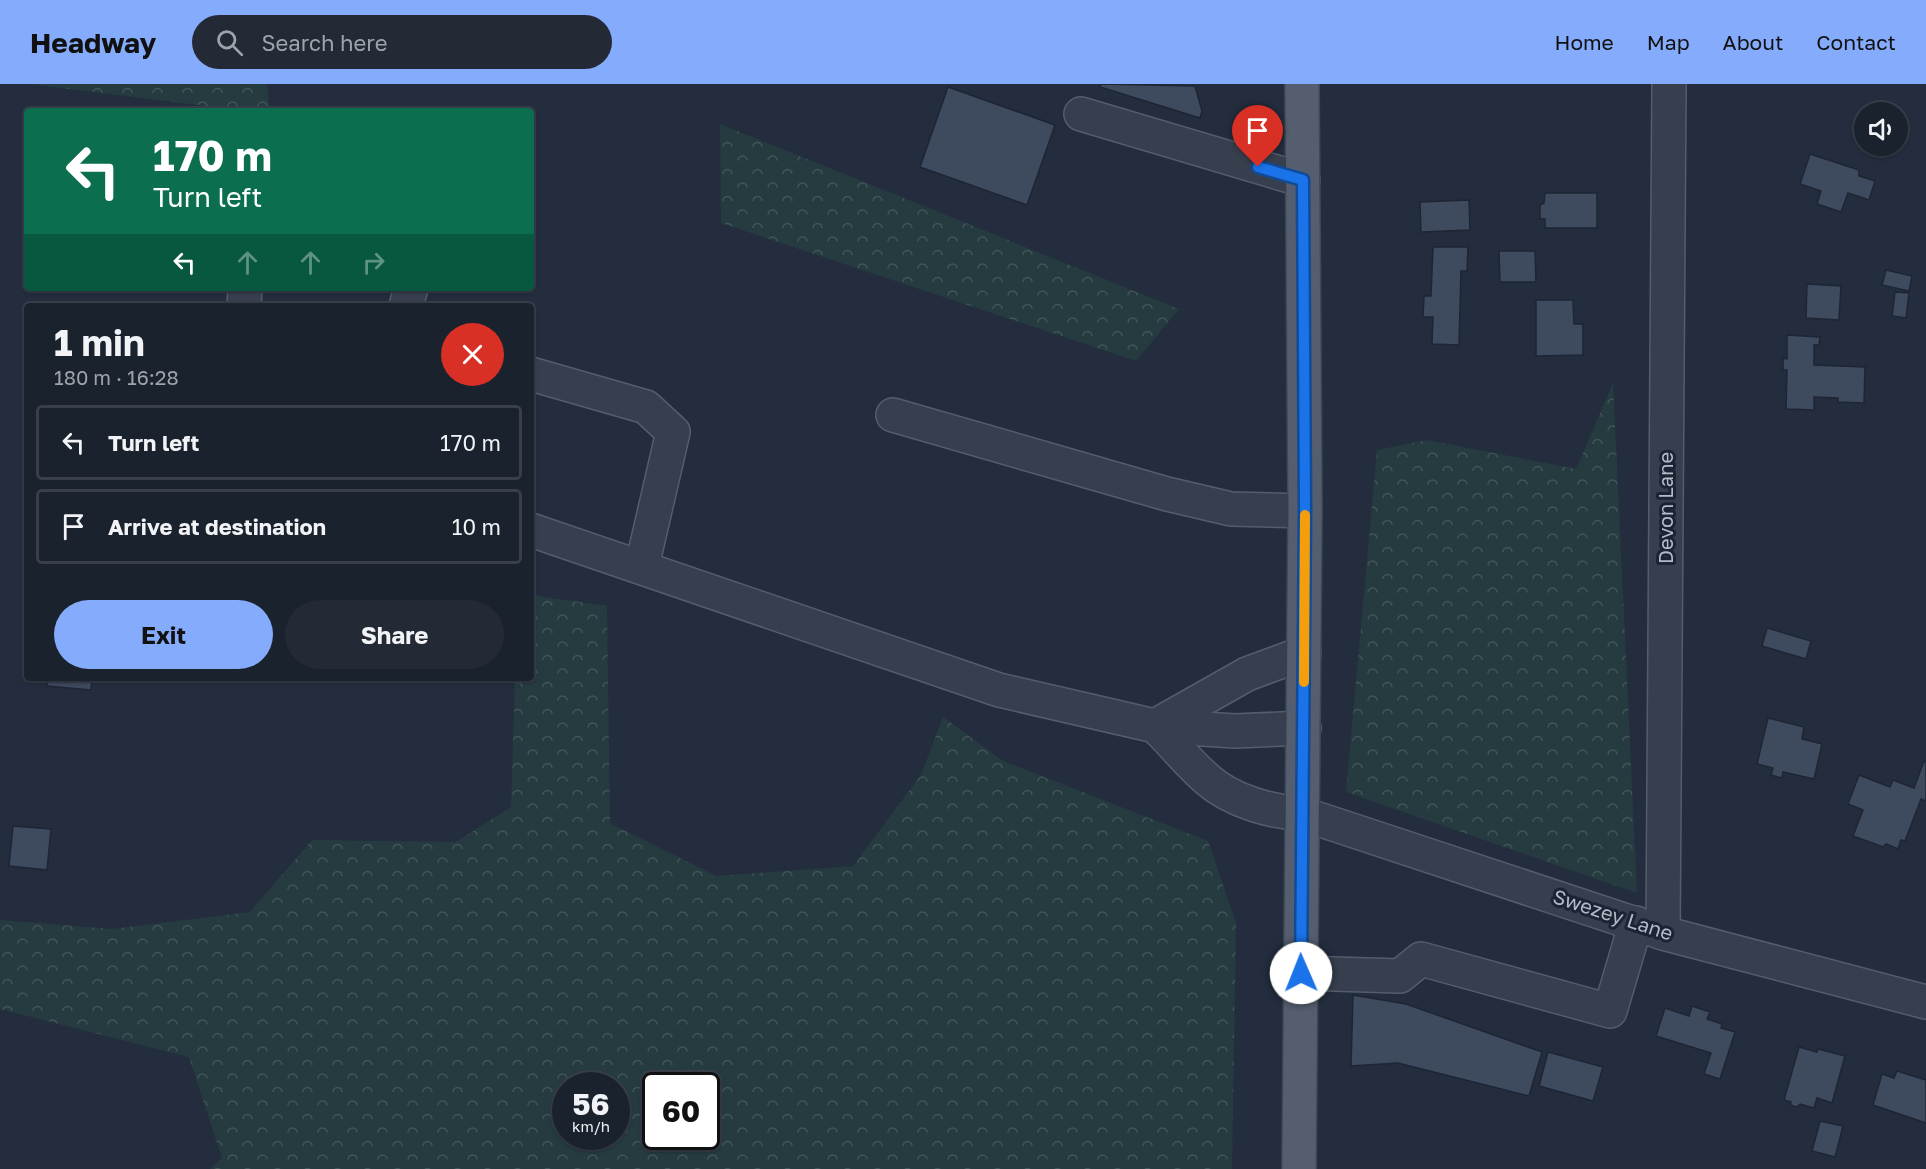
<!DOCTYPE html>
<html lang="en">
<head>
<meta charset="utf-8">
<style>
  :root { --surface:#1a222e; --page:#232a36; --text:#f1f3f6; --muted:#9fa4aa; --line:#383f4a; --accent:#85acfc }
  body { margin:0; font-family:"Golos Text",sans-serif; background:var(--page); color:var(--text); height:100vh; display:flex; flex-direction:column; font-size:22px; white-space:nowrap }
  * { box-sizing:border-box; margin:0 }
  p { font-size:20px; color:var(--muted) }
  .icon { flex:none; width:33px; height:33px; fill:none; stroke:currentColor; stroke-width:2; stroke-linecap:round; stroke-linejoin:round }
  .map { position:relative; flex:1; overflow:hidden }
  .sheet { position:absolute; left:24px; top:219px; width:510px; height:378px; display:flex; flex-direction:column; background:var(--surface); border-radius:6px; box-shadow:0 2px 4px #0004,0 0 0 2px var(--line) }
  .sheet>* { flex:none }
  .top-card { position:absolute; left:24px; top:24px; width:510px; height:183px; border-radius:6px; box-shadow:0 2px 4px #0004,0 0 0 2px var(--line); background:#0b6e4f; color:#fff; overflow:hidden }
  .fabs { position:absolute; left:1854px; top:18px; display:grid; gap:12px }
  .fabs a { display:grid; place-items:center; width:54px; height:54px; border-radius:50%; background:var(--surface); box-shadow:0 2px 4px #0004,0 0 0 2px var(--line); font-size:30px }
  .speed { position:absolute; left:552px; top:988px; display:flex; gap:12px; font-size:30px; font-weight:700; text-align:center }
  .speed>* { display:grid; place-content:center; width:78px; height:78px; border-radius:50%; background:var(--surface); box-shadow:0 2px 4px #0004,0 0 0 2px var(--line); line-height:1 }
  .speed small { font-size:15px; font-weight:400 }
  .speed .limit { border:3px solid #111; border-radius:9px; background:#fff; color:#111 }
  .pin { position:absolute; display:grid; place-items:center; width:51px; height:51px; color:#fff; margin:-62px -26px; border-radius:50% 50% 50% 0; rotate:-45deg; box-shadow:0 0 6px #0007 }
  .pin .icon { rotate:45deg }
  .me { position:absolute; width:66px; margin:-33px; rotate:359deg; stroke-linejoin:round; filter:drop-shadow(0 0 4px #0008) }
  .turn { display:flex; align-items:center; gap:21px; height:126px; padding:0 30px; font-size:27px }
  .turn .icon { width:78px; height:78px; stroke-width:2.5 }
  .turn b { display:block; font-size:42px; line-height:51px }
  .lanes { display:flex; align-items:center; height:57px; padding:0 30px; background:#0003; justify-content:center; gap:30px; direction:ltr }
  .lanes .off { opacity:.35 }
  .round { display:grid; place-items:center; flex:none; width:63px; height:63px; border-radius:32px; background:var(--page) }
  .head { display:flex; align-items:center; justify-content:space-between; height:102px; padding:0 30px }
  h1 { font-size:36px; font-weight:700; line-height:45px }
  .primary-button { display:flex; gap:12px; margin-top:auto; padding:12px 30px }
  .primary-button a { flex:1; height:69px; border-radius:36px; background:var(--accent); color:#111; font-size:24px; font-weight:700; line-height:69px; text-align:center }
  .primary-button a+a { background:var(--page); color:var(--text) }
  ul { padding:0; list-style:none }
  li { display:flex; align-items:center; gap:18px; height:75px; margin:0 12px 9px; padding:0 18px; border:3px solid var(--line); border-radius:6px }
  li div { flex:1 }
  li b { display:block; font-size:22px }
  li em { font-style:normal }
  header { display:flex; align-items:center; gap:36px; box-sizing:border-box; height:84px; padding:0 30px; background:var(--accent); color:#111 }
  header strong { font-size:28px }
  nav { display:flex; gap:33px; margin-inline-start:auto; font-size:21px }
  .search { width:420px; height:54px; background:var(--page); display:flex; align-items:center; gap:15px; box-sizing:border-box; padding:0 21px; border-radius:33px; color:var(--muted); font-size:22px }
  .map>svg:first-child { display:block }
  .forest { fill:url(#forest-crowns); fill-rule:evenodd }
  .building { fill:#3e4a5e; stroke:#1e2635; stroke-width:1.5 }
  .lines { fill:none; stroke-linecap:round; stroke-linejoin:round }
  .minor-casing { stroke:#555d6c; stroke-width:36 }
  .major-casing { stroke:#404857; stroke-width:36 }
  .minor { stroke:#373f4e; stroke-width:33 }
  .major { stroke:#555e6e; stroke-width:33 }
  .route-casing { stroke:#114b97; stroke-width:15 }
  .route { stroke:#1a73e8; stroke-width:10 }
  .slow { stroke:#f59e0b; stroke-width:10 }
  .labels { text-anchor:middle; stroke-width:6; stroke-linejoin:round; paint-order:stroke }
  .street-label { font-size:20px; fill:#b3bac9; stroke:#1c2433 }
</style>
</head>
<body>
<header>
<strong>Headway</strong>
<div class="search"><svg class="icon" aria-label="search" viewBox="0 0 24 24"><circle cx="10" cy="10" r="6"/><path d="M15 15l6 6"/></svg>Search here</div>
<nav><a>Home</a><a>Map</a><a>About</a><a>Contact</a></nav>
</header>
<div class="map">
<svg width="1926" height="1085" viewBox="0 0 1926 1085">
  <defs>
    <pattern id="forest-crowns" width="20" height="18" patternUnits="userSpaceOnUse" patternTransform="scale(1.5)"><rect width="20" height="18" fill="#253b3f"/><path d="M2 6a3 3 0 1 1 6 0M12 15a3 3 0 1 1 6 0" fill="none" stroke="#425559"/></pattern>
  </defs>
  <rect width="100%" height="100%" fill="#232d3e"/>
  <!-- forest -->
  <g class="forest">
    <path d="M31 0H267L270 27H246Z"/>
    <path d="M720 40 1179 225 1136 277 721 139Z"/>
    <path d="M1613 299 1637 809 1346 708 1377 366 1427 356 1576 385Z"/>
    <path d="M531 511 607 522 610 739 716 792 853 782 921 691 943 633 1003 677 1208 757 1236 839 1232 1085H210L222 1074 189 973 0 925V836L112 845 250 828 312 756 456 758 511 723 515 594H531ZM566 1002H616V1053H566ZM656 1002H706V1053H656Z"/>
  </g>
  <!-- building -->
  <g class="building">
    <path d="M1101 0 1195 2 1202 27 1200 34 1100 3Z"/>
    <path d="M948 3 1055 41 1027 121 920 83Z"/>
    <path d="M1810 70 1859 86V92L1875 97 1869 116 1848 109 1841 128 1817 120 1821 107 1800 100Z"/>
    <path d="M1545 109H1597V144H1545V135H1540V121L1544 119Z"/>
    <path d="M1469 116 1470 146 1421 148 1420 118Z"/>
    <path d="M1433 163H1468L1467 187H1461L1459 261 1432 260 1433 233H1423L1424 212H1431Z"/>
    <path d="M1499 167H1535L1536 198H1500Z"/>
    <path d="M1886 186 1912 192 1909 207 1882 201Z"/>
    <path d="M1807 200 1841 202 1839 236 1806 234Z"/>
    <path d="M1895 208 1909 209 1906 234 1892 232Z"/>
    <path d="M1536 216H1573L1574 240H1583V271L1536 272Z"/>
    <path d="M1787 251 1820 253 1819 261H1814V281L1865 283 1864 319 1838 318V314L1814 313V326L1786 325 1787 286H1783V274L1787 275Z"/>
    <path d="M1767 544 1811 557 1806 575 1762 562Z"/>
    <path d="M47 594H92L91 606 47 602Z"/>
    <path d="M1768 634 1804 643 1802 655 1822 660 1814 695 1783 688 1782 694 1771 691 1773 684 1757 680Z"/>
    <path d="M1924 677 1926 678V717L1921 715 1905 757 1901 756 1898 765 1886 760 1883 763 1853 752 1863 726 1848 720 1859 691 1890 703 1893 696 1914 704Z"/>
    <path d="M13 742 51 745 47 786 9 782Z"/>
    <path d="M1353 911 1406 920 1542 968 1529 1012 1398 979 1351 982Z"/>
    <path d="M1692 922 1710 928 1707 935 1722 940 1721 944 1735 948 1720 995 1704 990 1711 969 1656 952 1665 924 1689 932Z"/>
    <path d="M1799 963 1817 968 1818 965 1845 972 1832 1019 1817 1014 1814 1024 1800 1020 1797 1023 1790 1021 1791 1018 1784 1016Z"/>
    <path d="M1548 968 1603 983 1593 1017 1539 1002Z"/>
    <path d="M1897 987 1926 996V1039L1873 1021 1882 990 1894 994Z"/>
    <path d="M1820 1037 1843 1042 1835 1073 1812 1067Z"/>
  </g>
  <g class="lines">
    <defs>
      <g id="minor">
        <path d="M1081 30 1303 96"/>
        <path d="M244 222 245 204"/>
        <path d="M406 222 411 204"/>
        <path d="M531 290 646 323 673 348 642 482"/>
        <path d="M893 331 1167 410 1231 425 1305 427"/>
        <path d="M531 446 999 606 1155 642 1235 647 1304 644"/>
        <path d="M1304 569 1247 590 1155 642C1173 659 1189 680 1208 696 1232 717 1271 728 1303 730L1663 849 1926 918"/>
        <path d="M1663 849 1669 0"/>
        <path d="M1301 889 1400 892 1421 875 1610 927 1636 839"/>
      </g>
      <path id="major" d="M1299 1085 1305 427 1302 0"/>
    </defs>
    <!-- minor casing -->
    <use href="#minor" class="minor-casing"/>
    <!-- major casing -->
    <use href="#major" class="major-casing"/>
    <!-- minor -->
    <use href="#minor" class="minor"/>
    <!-- major -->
    <use href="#major" class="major"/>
  </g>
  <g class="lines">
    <defs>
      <path id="route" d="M1258 83 1303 96 1305 427 1301 889"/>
    </defs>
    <!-- route casing -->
    <use href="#route" class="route-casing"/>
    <!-- route -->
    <use href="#route" class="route"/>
    <!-- slow -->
    <path class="slow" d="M1304 598 1305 431"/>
  </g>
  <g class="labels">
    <!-- street labels -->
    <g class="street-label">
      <text transform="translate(1666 424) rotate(-90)" y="7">Devon Lane</text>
      <text transform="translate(1613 831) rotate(18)" y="7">Swezey Lane</text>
    </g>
  </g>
</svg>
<div class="fabs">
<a><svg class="icon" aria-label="sound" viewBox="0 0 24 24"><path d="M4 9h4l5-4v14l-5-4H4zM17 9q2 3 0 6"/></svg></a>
</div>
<div class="speed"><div>56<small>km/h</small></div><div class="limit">60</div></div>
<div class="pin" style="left:1258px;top:83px;background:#d93025"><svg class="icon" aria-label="arrive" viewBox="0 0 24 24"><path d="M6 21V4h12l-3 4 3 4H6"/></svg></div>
<svg class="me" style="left:1301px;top:889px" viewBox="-20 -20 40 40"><circle r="19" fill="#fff"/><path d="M0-13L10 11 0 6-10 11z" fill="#1a73e8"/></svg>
<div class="top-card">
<div class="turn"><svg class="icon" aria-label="left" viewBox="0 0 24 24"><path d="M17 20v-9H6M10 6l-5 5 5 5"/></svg><div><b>170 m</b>Turn left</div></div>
<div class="lanes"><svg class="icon" aria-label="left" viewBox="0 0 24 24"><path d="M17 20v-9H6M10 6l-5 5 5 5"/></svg><svg class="icon off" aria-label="ahead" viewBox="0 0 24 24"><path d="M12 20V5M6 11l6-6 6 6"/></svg><svg class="icon off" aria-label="ahead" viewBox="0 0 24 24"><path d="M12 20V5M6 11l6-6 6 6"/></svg><svg class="icon off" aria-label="right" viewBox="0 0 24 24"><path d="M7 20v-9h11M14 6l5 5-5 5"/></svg></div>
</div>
<section class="sheet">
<div class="head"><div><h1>1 min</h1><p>180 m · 16:28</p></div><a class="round" style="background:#d93025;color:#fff"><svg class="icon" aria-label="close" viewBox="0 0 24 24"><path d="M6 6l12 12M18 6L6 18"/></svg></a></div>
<ul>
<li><svg class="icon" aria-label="left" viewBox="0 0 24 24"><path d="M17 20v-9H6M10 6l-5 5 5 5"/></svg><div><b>Turn left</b></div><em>170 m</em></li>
<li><svg class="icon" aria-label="arrive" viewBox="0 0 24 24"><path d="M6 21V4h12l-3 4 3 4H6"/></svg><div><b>Arrive at destination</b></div><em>10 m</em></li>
</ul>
<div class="primary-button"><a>Exit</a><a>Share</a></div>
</section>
</div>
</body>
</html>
